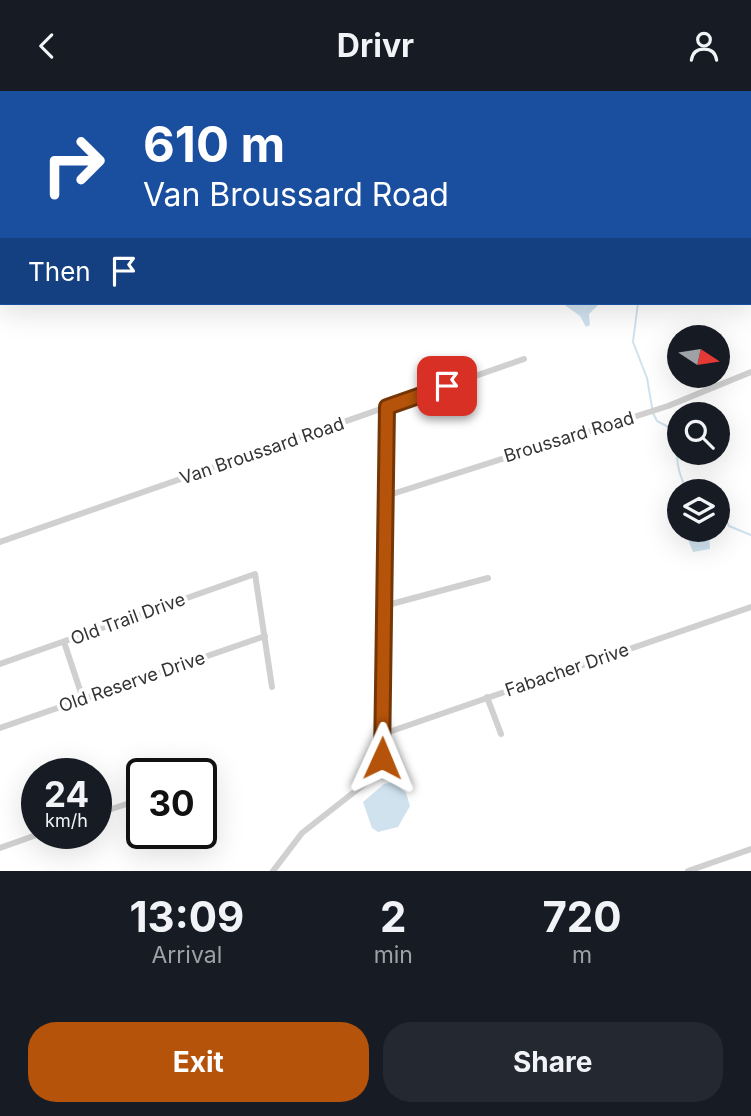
<!DOCTYPE html>
<html lang="en">
<head>
<meta charset="utf-8">
<style>
  :root { --surface:#171b24; --page:#242831; --text:#f1f3f6; --muted:#9ea1a6; --accent:#b45309 }
  body { margin:0; font-family:Inter,sans-serif; background:var(--page); color:var(--text); height:100vh; display:flex; flex-direction:column; font-size:26px; white-space:nowrap }
  * { box-sizing:border-box; margin:0 }
  p { font-size:23px; color:var(--muted) }
  .icon { flex:none; width:38px; height:38px; fill:none; stroke:currentColor; stroke-width:2; stroke-linecap:round; stroke-linejoin:round }
  .map { position:relative; height:780px; overflow:hidden }
  .side { display:flex; flex-direction:column; background:var(--surface); flex:1 }
  .side>* { flex:none }
  .hud { position:absolute; left:0px; top:0px; width:752px; height:214px; box-shadow:0 7px 28px #0002; background:#1a4fa0; color:#fff; overflow:hidden }
  .needle { width:46px; rotate:102deg }
  .controls { position:absolute; left:667px; top:234px; display:grid; gap:14px }
  .controls a { display:grid; place-items:center; width:63px; height:63px; border-radius:50%; background:var(--surface); box-shadow:0 7px 28px #0002; font-size:35px }
  .speed { position:absolute; left:21px; top:667px; display:flex; gap:14px; font-size:35px; font-weight:700; text-align:center }
  .speed>* { display:grid; place-content:center; width:91px; height:91px; border-radius:50%; background:var(--surface); box-shadow:0 7px 28px #0002; line-height:1 }
  .speed small { font-size:18px; font-weight:400 }
  .speed .limit { border:4px solid #111; border-radius:10px; background:#fff; color:#111 }
  .pin { position:absolute; display:grid; place-items:center; width:60px; height:60px; color:#fff; margin:-30px; border-radius:14px; box-shadow:0 4px 10px #0006 }
  .me { position:absolute; width:77px; margin:-38px; rotate:1deg; stroke-linejoin:round; filter:drop-shadow(0 0 5px #0008) }
  .turn { display:flex; align-items:center; gap:24px; height:147px; padding:0 28px; font-size:32px }
  .turn .icon { width:91px; height:91px; stroke-width:2.5 }
  .turn b { display:block; font-size:49px; line-height:60px }
  .then { display:flex; align-items:center; height:66px; padding:0 28px; background:#0003; gap:14px; font-size:26px }
  .eta { display:flex; justify-content:space-evenly; align-items:center; height:119px; text-align:center }
  .eta b { font-size:42px; font-weight:700; line-height:49px }
  .primary-button { display:flex; gap:14px; margin-top:auto; padding:14px 28px }
  .primary-button a { flex:1; height:80px; border-radius:28px; background:var(--accent); color:#fff; font-size:28px; font-weight:700; line-height:80px; text-align:center }
  .primary-button a+a { background:var(--page); color:var(--text) }
  header { display:flex; justify-content:space-between; align-items:center; height:91px; padding:0 28px; background:var(--surface); font-size:32px; font-weight:700 }
  .map>svg:first-child { display:block }
  .water { fill:#cfe2ee }
  .lines { fill:none; stroke-linecap:round; stroke-linejoin:round }
  .stream { stroke:#cfe2ee; stroke-width:2 }
  .minor { stroke:#d0d0d0; stroke-width:6 }
  .route-casing { stroke:#753606; stroke-width:18 }
  .route { stroke:#b45309; stroke-width:12 }
  .labels { text-anchor:middle; stroke-width:7; stroke-linejoin:round; paint-order:stroke }
  .street-label { font-size:18px; fill:#333; stroke:#fff }
</style>
</head>
<body>
<header><svg class="icon" aria-label="back" viewBox="0 0 24 24"><path d="M15 5l-7 7 7 7"/></svg>Drivr<svg class="icon" aria-label="person" viewBox="0 0 24 24"><circle cx="12" cy="8" r="4"/><path d="M4 21q1-7 8-7t8 7"/></svg></header>
<div class="map">
<svg width="751" height="780" viewBox="0 0 751 780">
  <rect width="100%" height="100%" fill="#fff"/>
  <!-- water -->
  <g class="water">
    <path d="M562 212H600L589 223 590 234 586 236 580 225Z"/>
    <path d="M684 439H709L710 458 693 461Z"/>
    <path d="M393 691 406 702 410 715 398 736 378 741 372 737 363 711 384 693Z"/>
  </g>
  <g class="lines">
    <!-- stream -->
    <g class="stream">
      <path d="M434 0H453"/>
      <path d="M466 0 470 2"/>
      <path d="M478 2 481 0"/>
      <path d="M638 212 633 251 647 287 653 322 657 330 674 339 679 349"/>
      <path d="M679 350C675 366 678 382 686 397L698 401"/>
      <path d="M718 413 729 435 751 444"/>
    </g>
    <!-- minor -->
    <g class="minor">
      <path d="M570 0 571 2"/>
      <path d="M507 2 512 0"/>
      <path d="M744 2 749 0"/>
      <path d="M0 174 2 173"/>
      <path d="M386 405 668 315 751 281"/>
      <path d="M0 451 524 268"/>
      <path d="M384 515 488 487"/>
      <path d="M64 551 83 608"/>
      <path d="M0 573 255 483 272 596"/>
      <path d="M487 606 501 643"/>
      <path d="M0 637 265 545"/>
      <path d="M383 643 751 516"/>
      <path d="M96 723 142 708"/>
      <path d="M0 757 42 742"/>
      <path d="M273 780 302 742 372 687 382 667 387 316"/>
      <path d="M688 780 751 758"/>
    </g>
  </g>
  <g class="lines">
    <defs>
      <path id="route" d="M382 667 387 316 447 295"/>
    </defs>
    <!-- route casing -->
    <use href="#route" class="route-casing"/>
    <!-- route -->
    <use href="#route" class="route"/>
  </g>
  <g class="labels">
    <!-- street labels -->
    <g class="street-label">
      <text transform="translate(569 346) rotate(-17)" y="6">Broussard Road</text>
      <text transform="translate(262 360) rotate(-19)" y="6">Van Broussard Road</text>
      <text transform="translate(128 528) rotate(-20)" y="6">Old Trail Drive</text>
      <text transform="translate(567 579) rotate(-19)" y="6">Fabacher Drive</text>
      <text transform="translate(132 591) rotate(-19)" y="6">Old Reserve Drive</text>
    </g>
  </g>
</svg>
<div class="controls">
<a><svg class="needle" viewBox="-14 -14 28 28"><path d="M0-13l5 13h-10z" fill="#e53935"/><path d="M0 13l5-13h-10z" fill="#9ea1a6"/></svg></a>
<a><svg class="icon" aria-label="search" viewBox="0 0 24 24"><circle cx="10" cy="10" r="6"/><path d="M15 15l6 6"/></svg></a>
<a><svg class="icon" aria-label="layers" viewBox="0 0 24 24"><path d="M12 4l9 5-9 5-9-5zM3 14l9 5 9-5"/></svg></a>
</div>
<div class="speed"><div>24<small>km/h</small></div><div class="limit">30</div></div>
<div class="pin" style="left:447px;top:295px;background:#d93025"><svg class="icon" aria-label="arrive" viewBox="0 0 24 24"><path d="M6 21V4h12l-3 4 3 4H6"/></svg></div>
<svg class="me" style="left:382px;top:667px" viewBox="-20 -20 40 40"><path d="M0-17L14 15 0 8-14 15z" fill="#b45309" stroke="#fff" stroke-width="4"/></svg>
<div class="hud">
<div class="turn"><svg class="icon" aria-label="right" viewBox="0 0 24 24"><path d="M7 20v-9h11M14 6l5 5-5 5"/></svg><div><b>610 m</b>Van Broussard Road</div></div>
<div class="then">Then<svg class="icon" aria-label="arrive" viewBox="0 0 24 24"><path d="M6 21V4h12l-3 4 3 4H6"/></svg></div>
</div>
</div>
<section class="side">
<div class="eta">
<div><b>13:09</b><p>Arrival</p></div>
<div><b>2</b><p>min</p></div>
<div><b>720</b><p>m</p></div>
</div>
<div class="primary-button"><a>Exit</a><a>Share</a></div>
</section>
</body>
</html>
